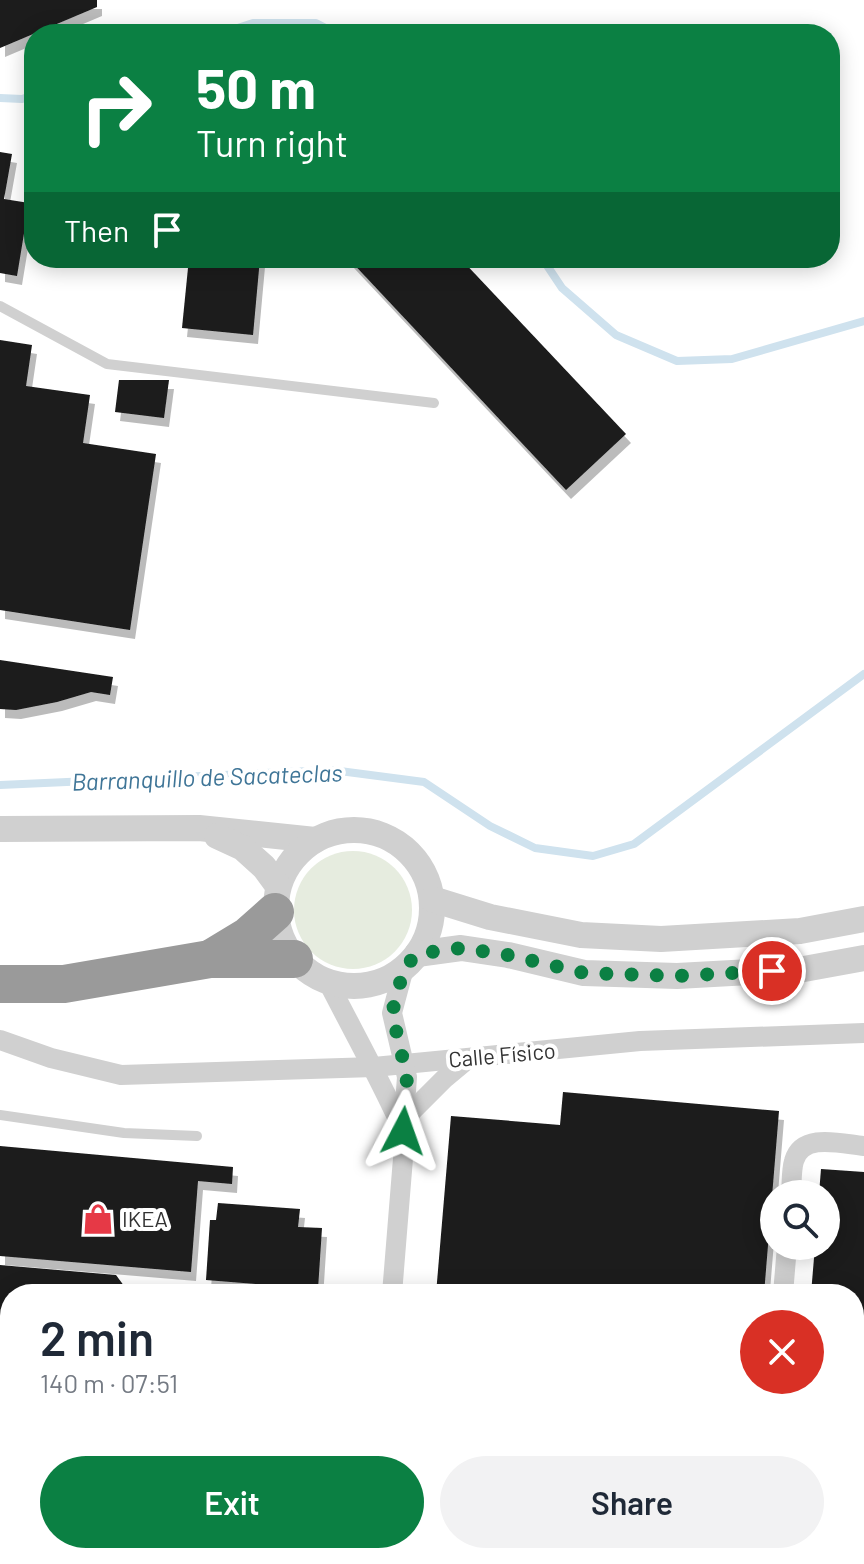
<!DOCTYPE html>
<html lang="en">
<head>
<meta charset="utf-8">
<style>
  :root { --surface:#fff; --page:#f2f2f3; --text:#1f2937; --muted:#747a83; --accent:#0b8043 }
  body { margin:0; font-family:Barlow,sans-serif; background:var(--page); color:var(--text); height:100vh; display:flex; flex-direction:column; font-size:30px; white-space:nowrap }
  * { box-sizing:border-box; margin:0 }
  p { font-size:26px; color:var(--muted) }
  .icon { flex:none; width:44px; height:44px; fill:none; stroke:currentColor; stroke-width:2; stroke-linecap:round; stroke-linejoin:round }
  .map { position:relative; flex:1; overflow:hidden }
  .panel { position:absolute; left:0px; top:1284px; width:864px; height:280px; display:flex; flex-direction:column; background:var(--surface); border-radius:32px 32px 0 0; box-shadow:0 4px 20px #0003 }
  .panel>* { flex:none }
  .banner { position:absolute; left:24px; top:24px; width:816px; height:244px; border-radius:32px; box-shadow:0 4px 20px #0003; background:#0b8043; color:#fff; overflow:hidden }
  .buttons { position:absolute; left:760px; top:1180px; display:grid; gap:16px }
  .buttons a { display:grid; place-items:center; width:80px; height:80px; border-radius:50%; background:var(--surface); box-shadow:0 4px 20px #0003; font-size:40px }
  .pin { position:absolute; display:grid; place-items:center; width:68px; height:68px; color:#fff; margin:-34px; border:4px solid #fff; border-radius:50%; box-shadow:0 2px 8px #0007 }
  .me { position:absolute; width:88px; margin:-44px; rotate:4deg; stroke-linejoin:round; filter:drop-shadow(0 0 6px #0008) }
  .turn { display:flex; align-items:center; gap:28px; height:168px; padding:0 40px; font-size:36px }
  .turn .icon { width:104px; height:104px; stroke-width:2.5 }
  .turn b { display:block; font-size:56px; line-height:68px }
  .then { display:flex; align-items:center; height:76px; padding:0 40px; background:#0003; gap:16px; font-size:30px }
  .round { display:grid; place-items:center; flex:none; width:84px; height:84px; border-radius:42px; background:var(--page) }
  .head { display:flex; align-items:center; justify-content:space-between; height:136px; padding:0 40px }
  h1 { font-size:48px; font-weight:600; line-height:60px }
  .button { display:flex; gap:16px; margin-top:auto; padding:16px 40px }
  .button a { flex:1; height:92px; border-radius:48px; background:var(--accent); color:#fff; font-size:32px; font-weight:600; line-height:92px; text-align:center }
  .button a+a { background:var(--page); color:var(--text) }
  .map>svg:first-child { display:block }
  .green { fill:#e6ecdf }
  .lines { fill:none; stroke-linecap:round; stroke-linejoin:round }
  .stream { stroke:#cfe2ee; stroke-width:8 }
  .building { fill:#1a1a1a; filter:url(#shadow) }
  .service { stroke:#d0d0d0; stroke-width:10 }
  .minor { stroke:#d0d0d0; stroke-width:20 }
  .tertiary { stroke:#d0d0d0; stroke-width:26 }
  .motorway { stroke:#9a9a9a; stroke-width:38 }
  .route { stroke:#0b8043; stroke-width:14; stroke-dasharray:0 25.2 }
  .labels { text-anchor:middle; stroke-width:8; stroke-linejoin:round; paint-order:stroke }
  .street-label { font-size:22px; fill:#333; stroke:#fff }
  .poi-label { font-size:22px; fill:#333; stroke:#fff; text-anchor:start }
  .water-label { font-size:24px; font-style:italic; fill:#3f7597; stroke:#fff }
</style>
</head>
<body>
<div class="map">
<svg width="864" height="1564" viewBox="0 0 864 1564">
  <defs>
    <filter id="shadow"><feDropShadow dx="5" dy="9" stdDeviation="0" flood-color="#0004"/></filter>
  </defs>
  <rect width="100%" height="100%" fill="#fff"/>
  <!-- green -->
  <circle class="green" cx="353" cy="910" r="59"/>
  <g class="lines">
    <!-- stream -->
    <g class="stream">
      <path d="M219 34 253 23H316L337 34"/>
      <path d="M0 98 22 99 34 95"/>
      <path d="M542 258 562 288 616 335 677 361 732 359 864 321"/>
      <path d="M0 785 332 770 424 782 490 826 535 848 593 856 634 844 864 674"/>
    </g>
  </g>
  <!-- building -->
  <g class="building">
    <path d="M0 0H97V7L0 48Z"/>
    <path d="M0 152 12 154 4 199 29 203 17 276 0 273Z"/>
    <path d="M189 258H260L253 335 182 328Z"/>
    <path d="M348 258H460L626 434 566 490Z"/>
    <path d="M0 340 32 345 26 386 90 395 83 443 156 454 130 630 0 610Z"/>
    <path d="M119 380H169L164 418 115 412Z"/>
    <path d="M0 660 113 677 110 695 91 692 57 702 16 710 0 709Z"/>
    <path d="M563 1092 779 1111 764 1294H436L451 1116 560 1125Z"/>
    <path d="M0 1146 233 1167 232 1184 198 1181 191 1272 0 1256Z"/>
    <path d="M821 1169 864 1172V1564H788L789 1554H854V1294H811L815 1246H826V1194H819Z"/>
    <path d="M218 1203 300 1209 298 1227 322 1228 318 1289 206 1280 210 1220H216Z"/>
    <path d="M0 1265 116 1275 130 1294H10V1421L0 1420Z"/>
    <path d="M49 1554H314L313 1564H48Z"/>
    <path d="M415 1554H690L689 1564H414Z"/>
  </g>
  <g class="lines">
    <!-- service -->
    <g class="service">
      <path d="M0 306 107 364 434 403"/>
      <path d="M0 1115 124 1133 197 1136"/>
    </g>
    <!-- minor -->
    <g class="minor">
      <path d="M328 982C353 1031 379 1077 402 1128"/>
      <path d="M0 1040 51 1058 121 1075 374 1067 640 1041 864 1033"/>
      <path d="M404 1119 445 1078 469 1058"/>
      <path d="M791 1194C792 1184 791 1171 794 1161 802 1132 842 1144 864 1146"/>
      <path d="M392 1294 404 1146 403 1131 407 1077 392 1013 404 968"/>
      <path d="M783 1294 787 1246"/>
      <path d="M370 1564V1554"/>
      <path d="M761 1564V1554"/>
    </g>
    <!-- tertiary -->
    <g class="tertiary">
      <path d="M0 829 199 828 315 840"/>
      <circle cx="354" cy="908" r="78"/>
      <path d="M217 836 243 848 264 867 278 886"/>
      <path d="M432 899 490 917 581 935 661 939 800 931 864 919"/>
      <path d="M417 954 461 948 508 955 584 973 677 976 804 969 864 958"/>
    </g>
    <!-- motorway -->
    <g class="motorway">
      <path d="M210 959 248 936 275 912"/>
      <path d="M0 984H64L210 959H294"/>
    </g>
  </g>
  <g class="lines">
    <!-- route -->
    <path class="route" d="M403 1131 407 1077 392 1013 404 968 417 954 461 948 508 955 584 973 677 976 772 971"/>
  </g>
  <!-- icons -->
  <defs>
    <symbol id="shop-bare" viewBox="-9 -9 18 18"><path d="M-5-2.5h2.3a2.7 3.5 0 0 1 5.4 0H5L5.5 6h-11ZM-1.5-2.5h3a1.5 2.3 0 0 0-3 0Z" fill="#e63946" stroke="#fff" stroke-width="2.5" paint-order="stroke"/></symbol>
  </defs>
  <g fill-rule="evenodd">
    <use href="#shop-bare" x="76" y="1197" width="44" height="44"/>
  </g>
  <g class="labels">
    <!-- street labels -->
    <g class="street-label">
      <text transform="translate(502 1055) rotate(-5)" y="8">Calle Físico</text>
    </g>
    <!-- poi labels -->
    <g class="poi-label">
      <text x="122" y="1227">IKEA</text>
    </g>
    <!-- water labels -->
    <g class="water-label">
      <text transform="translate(207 778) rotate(-2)" y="8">Barranquillo de Sacateclas</text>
    </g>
  </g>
</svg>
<div class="buttons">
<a><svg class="icon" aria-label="search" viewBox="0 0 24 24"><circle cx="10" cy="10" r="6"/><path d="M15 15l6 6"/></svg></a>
</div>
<div class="pin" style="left:772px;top:971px;background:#d93025"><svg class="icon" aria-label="arrive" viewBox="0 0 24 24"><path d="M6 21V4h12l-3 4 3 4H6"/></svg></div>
<svg class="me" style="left:403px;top:1131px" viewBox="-20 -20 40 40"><path d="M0-17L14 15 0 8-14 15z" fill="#0b8043" stroke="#fff" stroke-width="4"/></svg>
<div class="banner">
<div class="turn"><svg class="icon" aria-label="right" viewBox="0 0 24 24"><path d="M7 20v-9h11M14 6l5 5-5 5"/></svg><div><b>50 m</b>Turn right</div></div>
<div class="then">Then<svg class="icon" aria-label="arrive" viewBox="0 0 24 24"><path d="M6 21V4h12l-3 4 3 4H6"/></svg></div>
</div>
<section class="panel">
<div class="head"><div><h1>2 min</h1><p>140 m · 07:51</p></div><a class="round" style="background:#d93025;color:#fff"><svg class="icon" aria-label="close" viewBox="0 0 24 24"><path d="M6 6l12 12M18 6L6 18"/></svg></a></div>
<div class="button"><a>Exit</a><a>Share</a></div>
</section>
</div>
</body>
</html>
